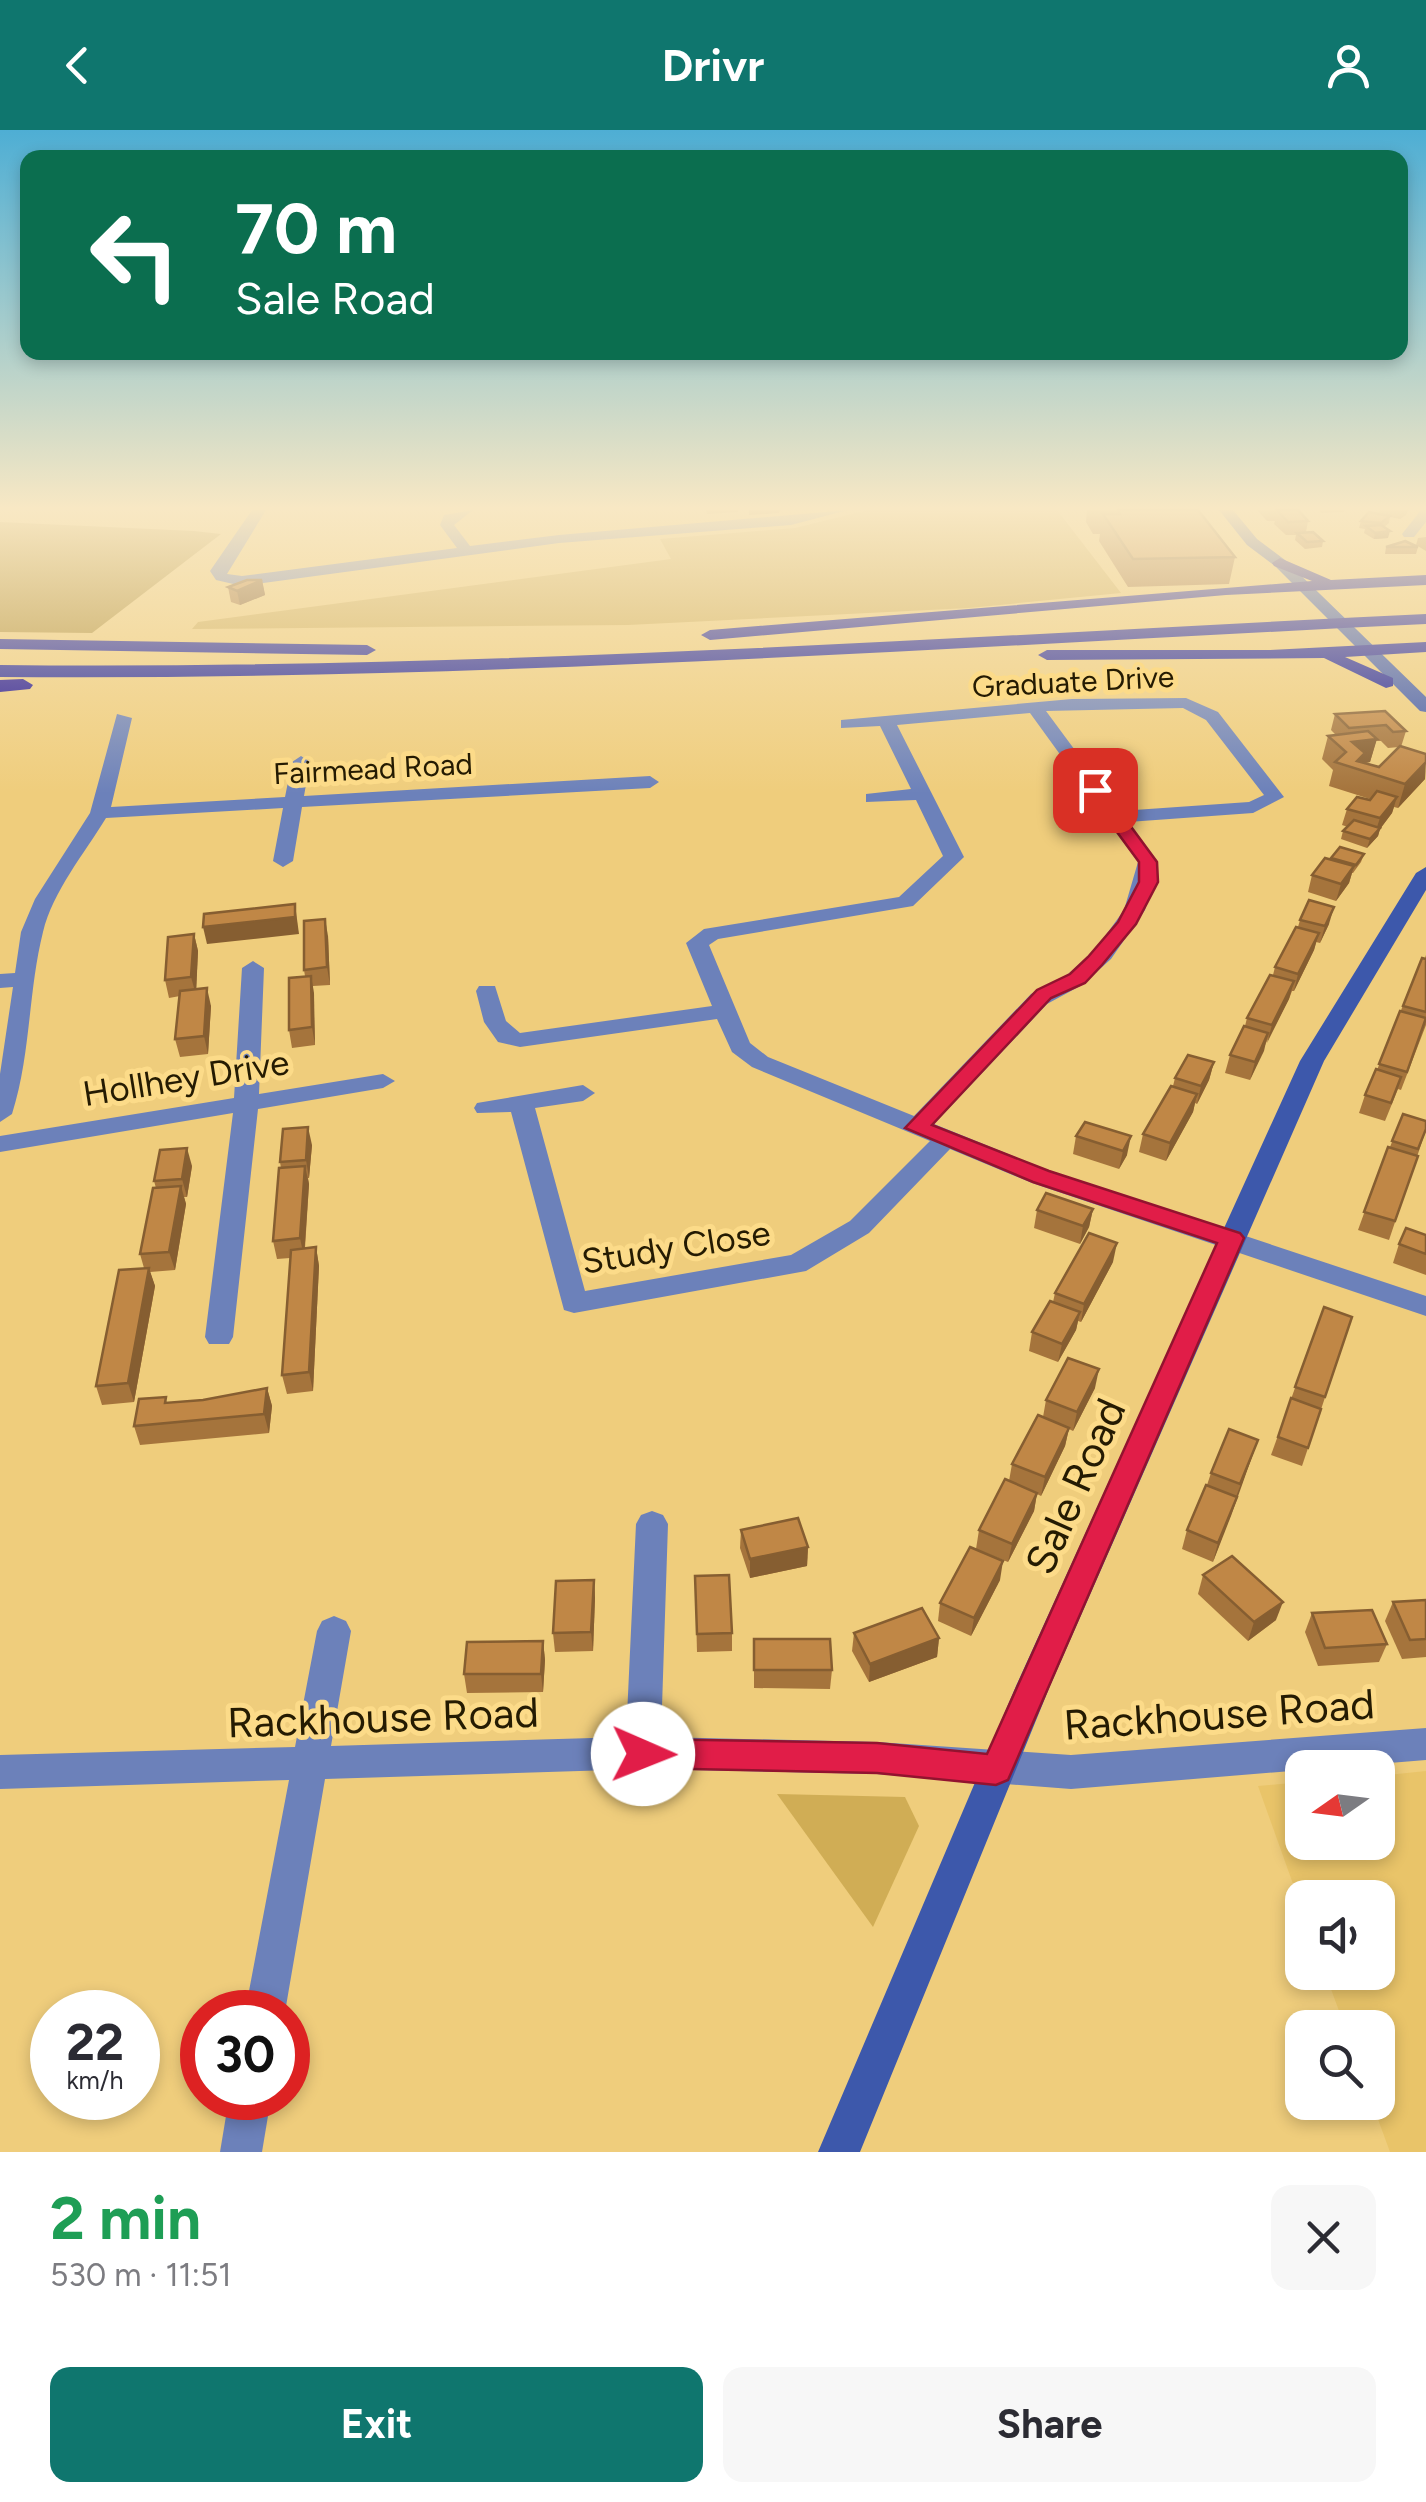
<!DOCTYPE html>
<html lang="en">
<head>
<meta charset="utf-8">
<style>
  :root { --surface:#fff; --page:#f7f7f7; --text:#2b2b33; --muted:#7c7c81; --accent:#0f766e }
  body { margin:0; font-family:Figtree,sans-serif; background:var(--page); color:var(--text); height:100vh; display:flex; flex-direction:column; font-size:38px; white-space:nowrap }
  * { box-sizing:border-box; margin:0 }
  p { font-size:32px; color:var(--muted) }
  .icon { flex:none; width:55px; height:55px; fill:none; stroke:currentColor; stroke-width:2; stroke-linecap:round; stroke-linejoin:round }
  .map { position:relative; height:2022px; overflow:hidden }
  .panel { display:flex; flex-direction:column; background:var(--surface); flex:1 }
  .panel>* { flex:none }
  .banner { position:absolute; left:20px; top:20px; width:1388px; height:210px; border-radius:20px; box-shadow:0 5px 15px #0003; background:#0b6e4f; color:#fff; overflow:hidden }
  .needle { width:65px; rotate:256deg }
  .buttons { position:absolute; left:1285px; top:1620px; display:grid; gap:20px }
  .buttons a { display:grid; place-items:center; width:110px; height:110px; border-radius:20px; background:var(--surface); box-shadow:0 5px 15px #0003; font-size:50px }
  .speed { position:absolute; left:30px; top:1860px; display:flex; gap:20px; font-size:50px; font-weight:700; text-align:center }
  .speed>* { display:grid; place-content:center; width:130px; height:130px; border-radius:50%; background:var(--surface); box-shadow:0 5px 15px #0003; line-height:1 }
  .speed small { font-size:25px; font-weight:400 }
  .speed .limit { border:15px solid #d22; background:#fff; color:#111 }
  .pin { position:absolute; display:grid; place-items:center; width:85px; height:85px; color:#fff; margin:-42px; border-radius:20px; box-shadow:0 5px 15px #0006 }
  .me { position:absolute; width:110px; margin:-55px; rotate:91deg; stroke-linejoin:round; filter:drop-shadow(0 0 8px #0008) }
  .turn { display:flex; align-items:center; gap:35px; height:210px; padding:0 50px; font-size:45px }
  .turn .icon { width:130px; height:130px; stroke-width:2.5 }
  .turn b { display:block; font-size:70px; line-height:85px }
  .round { display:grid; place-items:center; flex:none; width:105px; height:105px; border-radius:20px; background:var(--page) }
  .head { display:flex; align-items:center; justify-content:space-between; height:170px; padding:0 50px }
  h1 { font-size:60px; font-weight:700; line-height:75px; color:#1e9e55 }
  .action { display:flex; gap:20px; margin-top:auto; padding:20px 50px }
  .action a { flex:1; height:115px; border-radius:20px; background:var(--accent); color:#fff; font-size:40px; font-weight:700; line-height:115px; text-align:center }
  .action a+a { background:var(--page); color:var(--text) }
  header { display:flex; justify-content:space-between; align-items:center; height:130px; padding:0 50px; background:var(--accent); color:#fff; font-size:45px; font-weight:700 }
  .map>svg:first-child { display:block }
  .built { fill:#e9c469 }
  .green { fill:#d0ad55 }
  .forest { fill:#b08e36 }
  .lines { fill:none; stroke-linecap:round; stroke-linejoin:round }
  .minor { fill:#6c81ba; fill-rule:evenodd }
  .secondary { fill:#3d58ab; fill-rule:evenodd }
  .trunk { fill:#181c98; fill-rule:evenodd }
  .motorway { fill:#100491; fill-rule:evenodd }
  .wall { fill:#a5743c; fill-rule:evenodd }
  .shaded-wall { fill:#865e31 }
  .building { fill:#c08746; stroke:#865e31; stroke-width:2.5 }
  .route { fill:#e11d48; stroke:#92132f; stroke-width:2.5 }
  .labels { text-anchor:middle; stroke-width:10; stroke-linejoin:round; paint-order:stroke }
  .far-street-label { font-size:30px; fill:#251b02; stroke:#fcdb89 }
  .street-label { font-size:35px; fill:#251b02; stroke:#fcdb89 }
  .near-street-label { font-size:42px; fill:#251b02; stroke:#fcdb89 }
</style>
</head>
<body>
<header><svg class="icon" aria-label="back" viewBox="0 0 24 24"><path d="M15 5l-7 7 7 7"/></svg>Drivr<svg class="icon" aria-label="person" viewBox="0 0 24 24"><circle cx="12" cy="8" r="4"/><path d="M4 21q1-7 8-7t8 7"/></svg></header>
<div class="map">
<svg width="1426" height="2022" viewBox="0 0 1426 2022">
  <rect width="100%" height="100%" fill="#efcd7c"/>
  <!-- built -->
  <path class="built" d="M1426 1641V2022H1390L1372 1973 1378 1972V1898L1345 1897 1325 1843 1378 1842V1768H1302V1779L1258 1656 1302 1652V1712H1378V1646Z"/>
  <!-- green -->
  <g class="green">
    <path d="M868 380H1057L1121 463 969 478 628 495 192 499 198 492 671 429 660 409 795 398Z"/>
    <path d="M777 1664 905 1667 919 1696 873 1797Z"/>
  </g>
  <!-- forest -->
  <path class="forest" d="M0 392 194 401 221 404 92 503 0 502Z"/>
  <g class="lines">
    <!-- minor -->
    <g class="minor">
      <path d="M252 380H266L227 444 242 446 457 418 440 395 444 385 473 380 454 395 470 416 559 405 848 380 791 395 559 413 242 456 216 450 210 441Z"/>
      <path d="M1421 380H1426V392L1414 407H1404L1402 404Z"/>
      <path d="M1186 568 1218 582 1284 667 1253 683 1128 692 1158 732 1145 780 1111 829 1082 855 1047 874 934 994 1050 1041 1426 1166V1186L1032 1053 950 1019 869 1103 806 1141 574 1183 564 1180 511 982 477 983 474 978 477 973 583 955 595 963 583 971 535 978 585 1161 791 1125 850 1091 930 1011 752 937 732 922 717 889 520 917 498 912 484 892 476 861 479 856H495L506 891 520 903 712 876 686 813 704 799 899 767 943 726 916 670 866 672V664L911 659 880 596 841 598V590L1072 569ZM1183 578 1206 590 1264 665 1249 672 1120 681 1046 581ZM1030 583 1138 732 1124 780 1095 820 1066 846 1031 864 914 986 768 927 750 913 709 815 718 809 913 776 964 727 897 595Z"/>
      <path d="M117 584 132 588 111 677 285 667 292 632 301 626 310 632 304 666 650 646 659 652 650 658 302 677 293 731 283 737 273 731 283 678 106 688C84 724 53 761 43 802 28 862 31 924 12 984L0 992V944L13 857 0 858V844L15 843 21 802 35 769 90 683Z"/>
      <path d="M253 831 264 838 259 964 383 944 395 951 383 958 258 979 233 1207 229 1214H209L205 1207 233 983 0 1022V1006L234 968 242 838Z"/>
      <path d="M652 1381 663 1385 668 1394 661 1607 877 1612 1071 1625 1426 1598V1630L1071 1659 877 1644 643 1639 325 1649 285 1882H245L289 1650 0 1659V1625L295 1617 317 1501 322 1491 334 1486 346 1491 351 1501 331 1616 626 1607 636 1394 641 1385Z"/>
      <path d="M229 1968H271L262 2022H220Z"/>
    </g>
    <!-- secondary -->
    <g class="secondary">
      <path d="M1219 380H1233L1257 409 1285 430 1426 567V582L1420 581 1275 436 1247 415Z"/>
      <path d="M1426 737V760L1324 931 1050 1556 860 2022H818L1016 1556 1300 931 1416 743Z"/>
    </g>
    <!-- trunk -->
    <g class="trunk">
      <path d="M1280 428 1331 450 1426 445V455L1226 465 710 510 701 505 710 500 1312 451 1274 436 1272 433Z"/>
      <path d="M1426 484V494C951 517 475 551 0 547V535C475 540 951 507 1426 484Z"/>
      <path d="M0 509 367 515 376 520 367 525 0 519Z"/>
      <path d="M1426 512V522L1345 527 1393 548V556L1386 558 1324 528 1047 530 1038 525 1047 520H1270Z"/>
    </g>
    <!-- motorway -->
    <path class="motorway" d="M23 549 33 555 30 559 0 562V550Z"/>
  </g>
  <!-- wall -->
  <g class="wall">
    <path d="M706 380H738V382L707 384Z"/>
    <path d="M1087 380H1198L1235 427 1229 454 1128 457 1099 411 1100 404H1093L1086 392Z"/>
    <path d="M1257 380H1298L1308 391 1306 402 1323 411 1322 417 1305 419 1295 410 1296 405H1286L1274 394 1275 391H1267Z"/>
    <path d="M1319 380H1344V382L1321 383Z"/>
    <path d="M1380 380H1408L1406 385 1400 389 1390 387 1389 393 1384 397 1388 408 1374 409 1364 403 1365 399 1359 398 1361 391 1379 384Z"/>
    <path d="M1426 407V421L1416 415 1418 408Z"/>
    <path d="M1386 417H1418L1416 424H1385Z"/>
    <path d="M262 450 265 465 240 475 231 472 228 457Z"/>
    <path d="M1385 581 1406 601 1401 617 1425 649 1398 678 1394 677 1392 683 1380 699 1378 706 1367 718 1341 709 1343 701 1348 697 1342 695 1347 679 1370 669 1329 656 1333 640 1322 629 1328 606 1336 605 1331 600 1335 584ZM1376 611H1381L1388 618 1399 617 1379 637 1366 633 1370 632Z"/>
    <path d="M1364 724 1361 732 1353 743H1352L1349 753 1336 771 1308 762 1312 745 1331 728Z"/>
    <path d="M1300 790 1329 794 1320 813 1316 812 1314 820 1294 861H1292L1289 869 1266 913 1250 950 1225 943 1230 925 1245 896 1247 888 1273 845 1275 837 1298 797Z"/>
    <path d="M194 804 198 821 196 860 211 876 208 924 180 927 175 909 180 866 169 868 165 850Z"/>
    <path d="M328 806 330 855 313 856 315 915 292 918 289 900 305 846 304 840Z"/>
    <path d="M1426 825V895L1401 960 1398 959 1385 991 1359 983 1365 965 1377 940 1422 828H1425Z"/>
    <path d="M1214 932 1209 950 1197 974 1195 973 1193 982 1166 1031 1139 1022 1143 1004 1173 956 1175 948Z"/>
    <path d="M1403 984 1426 1000 1389 1110 1358 1100 1388 1017H1390Z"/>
    <path d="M1085 992 1127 1025 1119 1039 1073 1024 1076 1006Z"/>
    <path d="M312 1015 309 1048H308L309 1054 305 1118 316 1117 319 1136 313 1261 287 1264 282 1245 290 1128 277 1129 273 1111 281 1038 280 1032Z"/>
    <path d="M192 1036 187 1067H184L186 1074 175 1140 150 1142 155 1156 134 1272 102 1275 96 1256 144 1138 140 1124 156 1058 154 1051Z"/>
    <path d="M1093 1079 1089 1097 1080 1114 1034 1098 1037 1080Z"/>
    <path d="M1426 1105V1145L1393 1133 1399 1114Z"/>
    <path d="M1113 1132 1081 1192 1078 1191 1076 1200 1058 1232 1029 1221 1032 1202 1053 1172 1055 1163Z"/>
    <path d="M1324 1177 1352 1187 1302 1336 1271 1325Z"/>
    <path d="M267 1258 272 1276 269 1303 140 1315 134 1296 168 1273 203 1270Z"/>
    <path d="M1095 1258 1073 1301 1069 1299 1065 1316 1041 1366 1037 1364 1034 1381 1008 1432 976 1419 979 1400 1009 1351 1012 1334 1043 1287 1046 1270Z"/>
    <path d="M1258 1310 1213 1432 1182 1419 1187 1400 1207 1355 1211 1343Z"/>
    <path d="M741 1400 808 1417 807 1436 750 1448 740 1418Z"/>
    <path d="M1203 1445 1276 1490 1248 1511 1198 1464Z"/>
    <path d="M695 1446 732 1503V1521L697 1522Z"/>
    <path d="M594 1450 595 1468 593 1521 555 1522 553 1503Z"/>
    <path d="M1000 1450 971 1506 938 1491 940 1473Z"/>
    <path d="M1426 1470V1527L1402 1529 1385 1491 1393 1472Z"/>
    <path d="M1312 1483 1387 1514 1379 1532 1318 1536 1305 1502Z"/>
    <path d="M854 1503 939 1508 937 1527 869 1552 852 1521Z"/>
    <path d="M754 1509 832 1540 830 1559 754 1558Z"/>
    <path d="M543 1511 545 1530 543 1562 467 1563 464 1544Z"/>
  </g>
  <!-- shaded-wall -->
  <g class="shaded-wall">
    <path d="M749 380H780L779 383 749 385Z"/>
    <path d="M1390 401 1388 408 1374 409 1375 403Z"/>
    <path d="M262 450 265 465 240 475 237 461Z"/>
    <path d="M1377 609 1370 632 1362 633 1360 640 1352 612Z"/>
    <path d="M1426 632 1425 649 1398 678 1405 654Z"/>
    <path d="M1397 667 1392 683 1380 699 1378 706 1367 718 1370 709 1375 703 1380 688Z"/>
    <path d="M1354 736 1349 753 1336 771 1341 754Z"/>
    <path d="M295 774 299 804 207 814 203 797Z"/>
    <path d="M1334 777 1329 794 1320 813 1325 796Z"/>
    <path d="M325 789 328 806 330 855 327 837Z"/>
    <path d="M1319 803 1314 820 1294 861 1298 844Z"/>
    <path d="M194 804 198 821 196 865 191 847Z"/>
    <path d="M311 846 314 863 315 915 312 897Z"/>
    <path d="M1294 851 1289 869 1267 913 1272 895Z"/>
    <path d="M207 858 211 876 208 924 204 906Z"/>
    <path d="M1268 903 1264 921 1250 950 1255 932Z"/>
    <path d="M1214 932 1209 950 1197 974 1201 956Z"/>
    <path d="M1197 964 1193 982 1166 1031 1170 1013Z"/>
    <path d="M308 997 312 1015 309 1048 306 1030Z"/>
    <path d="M1131 1006 1127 1025 1119 1039 1123 1021Z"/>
    <path d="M187 1018 192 1036 187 1067 182 1049Z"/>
    <path d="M305 1036 309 1054 304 1127 300 1108Z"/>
    <path d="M181 1056 186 1074 175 1140 169 1122Z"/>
    <path d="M1093 1079 1089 1097 1080 1114 1083 1096Z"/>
    <path d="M1117 1113 1113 1132 1081 1192 1084 1174Z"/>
    <path d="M316 1117 319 1136 313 1261 309 1242Z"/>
    <path d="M149 1138 155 1156 134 1272 128 1253Z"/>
    <path d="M1080 1182 1076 1200 1058 1232 1062 1214Z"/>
    <path d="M1099 1239 1095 1258 1073 1301 1077 1282Z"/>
    <path d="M267 1258 272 1276 269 1303 264 1284Z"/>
    <path d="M1069 1298 1065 1316 1041 1366 1045 1347Z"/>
    <path d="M1258 1310 1231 1386 1213 1432 1218 1413Z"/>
    <path d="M1037 1363 1034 1381 1008 1432 1012 1414Z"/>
    <path d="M808 1417 807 1436 750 1448V1429Z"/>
    <path d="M1003 1431 1000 1450 971 1506 974 1488Z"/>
    <path d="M594 1450 595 1468 593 1521 591 1502Z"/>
    <path d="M1283 1472 1276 1490 1248 1511 1254 1492Z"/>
    <path d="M939 1508 937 1527 869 1552 870 1534Z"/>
    <path d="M543 1511 545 1530 543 1562 541 1544Z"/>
  </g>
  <!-- building -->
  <g class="building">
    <path d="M1118 380H1198L1235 427 1133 429 1103 384H1120Z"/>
    <path d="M1277 380H1298L1308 391 1288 392Z"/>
    <path d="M1369 382 1390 386 1381 393 1361 391Z"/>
    <path d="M1381 395 1390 401 1375 403 1366 396Z"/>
    <path d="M1313 402 1323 411 1307 412 1297 403Z"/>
    <path d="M1405 411 1418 417H1386Z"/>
    <path d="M247 450H262L237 461 228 457Z"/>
    <path d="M1385 581 1406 601 1393 602 1386 595 1349 598 1335 584Z"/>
    <path d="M1368 601 1377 609 1352 612 1365 623 1357 631 1379 637 1400 616 1426 624V632L1405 654 1335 632 1346 622 1328 606Z"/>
    <path d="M1377 661 1397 667 1380 688 1347 679 1357 667 1370 670Z"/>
    <path d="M1354 690 1380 698 1370 709 1343 701Z"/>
    <path d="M1340 717 1364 724 1356 735 1331 728Z"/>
    <path d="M1325 728 1354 736 1341 754 1312 745Z"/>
    <path d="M1309 770 1334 777 1325 796 1300 790Z"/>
    <path d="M295 774V787L203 797 204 784Z"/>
    <path d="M325 789 327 837 304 840V791Z"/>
    <path d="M1296 797 1319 803 1298 844 1275 837Z"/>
    <path d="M194 804 191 847 165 850 168 807Z"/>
    <path d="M1422 828 1426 829V882L1403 876Z"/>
    <path d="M1270 845 1294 851 1272 895 1247 888Z"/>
    <path d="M311 846 312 897 289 900V848Z"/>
    <path d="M207 858 204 906 175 909 180 861Z"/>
    <path d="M1400 881 1426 888 1407 942 1379 934Z"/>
    <path d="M1244 896 1268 903 1255 932 1230 925Z"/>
    <path d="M1188 925 1214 932 1201 956 1175 948Z"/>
    <path d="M1376 939 1401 947 1391 973 1365 965Z"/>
    <path d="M1171 956 1197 964 1170 1013 1143 1004Z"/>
    <path d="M1403 984 1426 991V999L1418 1019 1392 1011Z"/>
    <path d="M1085 992 1131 1006 1123 1021 1076 1006Z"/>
    <path d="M308 997 306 1030 280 1032 283 999Z"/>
    <path d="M1388 1017 1418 1026 1395 1091 1364 1082Z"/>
    <path d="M187 1018 182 1049 154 1051 160 1020Z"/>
    <path d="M305 1036 300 1108 273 1111 279 1038Z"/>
    <path d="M181 1056 169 1122 140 1124 153 1058Z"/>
    <path d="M1046 1063 1093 1079 1083 1096 1037 1080Z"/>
    <path d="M1406 1098 1426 1105V1124L1399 1114Z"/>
    <path d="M1089 1103 1117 1113 1084 1174 1055 1163Z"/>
    <path d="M316 1117 309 1242 282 1245 291 1120Z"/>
    <path d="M149 1138 128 1253 96 1256 119 1140Z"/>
    <path d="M1050 1171 1080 1182 1062 1214 1032 1202Z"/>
    <path d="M1324 1177 1352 1187 1325 1267 1295 1257Z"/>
    <path d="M1068 1228 1099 1239 1077 1282 1046 1270Z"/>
    <path d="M267 1258 264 1284 134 1296 139 1269 166 1267 165 1273 203 1270Z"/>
    <path d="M1291 1268 1321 1279 1308 1318 1278 1307Z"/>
    <path d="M1038 1285 1069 1298 1045 1347 1012 1334Z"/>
    <path d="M1229 1299 1258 1310 1240 1354 1211 1343Z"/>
    <path d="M1005 1349 1037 1363 1012 1414 979 1400Z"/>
    <path d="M1206 1355 1237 1367 1218 1413 1187 1400Z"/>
    <path d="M798 1388 808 1417 750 1429 741 1400Z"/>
    <path d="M970 1417 1003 1431 974 1488 940 1473Z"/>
    <path d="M1232 1426 1283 1472 1254 1492 1203 1445Z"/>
    <path d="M729 1445 732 1503 697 1504 695 1446Z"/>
    <path d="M594 1450 591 1502 553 1503 556 1451Z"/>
    <path d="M1426 1470V1509L1410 1510 1393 1472Z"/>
    <path d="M922 1478 939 1508 870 1534 854 1503Z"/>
    <path d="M1372 1480 1387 1514 1325 1518 1312 1483Z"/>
    <path d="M754 1509H830L832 1540H754Z"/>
    <path d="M543 1511 541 1544H464L467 1512Z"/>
  </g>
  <!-- sky -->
  <linearGradient id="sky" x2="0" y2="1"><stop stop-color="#4eaed4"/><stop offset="0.57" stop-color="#f8e8c4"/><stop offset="1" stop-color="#f8e8c4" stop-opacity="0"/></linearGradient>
  <rect width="1426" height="663" fill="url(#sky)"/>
  <!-- route -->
  <path class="route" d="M1095 655 1101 656 1157 732 1158 752 1136 794 1102 835 1085 853 1051 868 932 995 1049 1041 1240 1103 1244 1108 1008 1650 996 1655 877 1643 643 1638 632 1634 627 1624 632 1613 643 1609 877 1613 987 1624 1217 1113 1033 1052 905 998 1037 860 1070 844 1088 827 1118 792 1139 752V732L1086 660Z"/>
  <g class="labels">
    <!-- far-street labels -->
    <g class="far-street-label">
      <text transform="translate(1073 552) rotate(-3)" y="10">Graduate Drive</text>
      <text transform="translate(373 639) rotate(-3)" y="10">Fairmead Road</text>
    </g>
    <!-- street labels -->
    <g class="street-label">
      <text transform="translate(186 948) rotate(-9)" y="12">Hollhey Drive</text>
      <text transform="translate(676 1117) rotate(-9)" y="12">Study Close</text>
    </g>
    <!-- near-street labels -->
    <g class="near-street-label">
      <text transform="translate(1075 1356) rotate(-66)" y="15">Sale Road</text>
      <text transform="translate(1219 1584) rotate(-4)" y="15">Rackhouse Road</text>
      <text transform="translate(383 1587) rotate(-2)" y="15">Rackhouse Road</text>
    </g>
  </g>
</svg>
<div class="buttons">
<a><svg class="needle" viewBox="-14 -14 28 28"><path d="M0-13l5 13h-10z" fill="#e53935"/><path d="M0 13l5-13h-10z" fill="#7c7c81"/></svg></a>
<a><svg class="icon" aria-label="sound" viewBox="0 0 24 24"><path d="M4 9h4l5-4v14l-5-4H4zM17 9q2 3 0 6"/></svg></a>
<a><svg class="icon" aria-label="search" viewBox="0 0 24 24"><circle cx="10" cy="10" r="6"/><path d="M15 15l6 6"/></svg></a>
</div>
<div class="speed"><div>22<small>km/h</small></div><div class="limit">30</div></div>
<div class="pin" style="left:1095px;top:660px;background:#d93025"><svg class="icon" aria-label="arrive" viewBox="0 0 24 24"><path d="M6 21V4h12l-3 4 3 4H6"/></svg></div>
<svg class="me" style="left:643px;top:1624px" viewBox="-20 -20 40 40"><circle r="19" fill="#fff"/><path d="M0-13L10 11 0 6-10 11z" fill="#e11d48"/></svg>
<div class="banner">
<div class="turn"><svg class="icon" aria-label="left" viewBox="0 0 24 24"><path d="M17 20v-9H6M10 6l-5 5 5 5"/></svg><div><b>70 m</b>Sale Road</div></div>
</div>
</div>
<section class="panel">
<div class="head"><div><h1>2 min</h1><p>530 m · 11:51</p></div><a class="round"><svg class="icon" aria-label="close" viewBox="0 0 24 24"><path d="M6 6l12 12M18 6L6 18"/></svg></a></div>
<div class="action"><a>Exit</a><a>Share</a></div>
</section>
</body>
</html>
